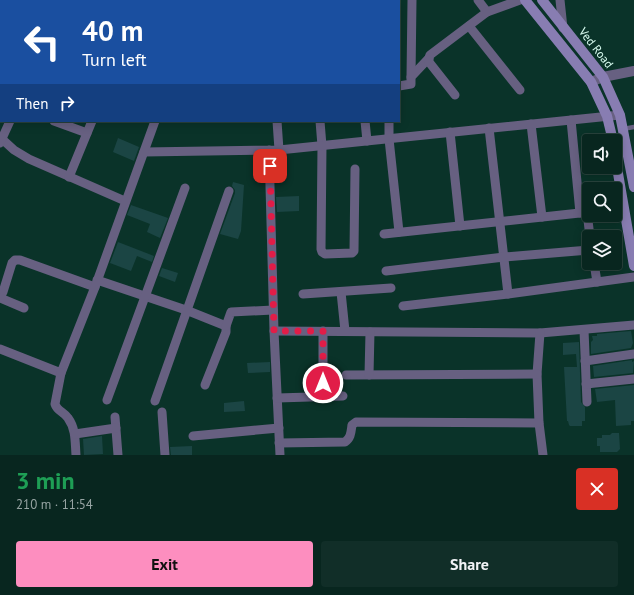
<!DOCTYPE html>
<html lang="en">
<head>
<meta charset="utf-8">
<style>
  :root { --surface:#08261f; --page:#112e28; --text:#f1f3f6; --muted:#98a5a4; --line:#29433d; --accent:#fd8ebf }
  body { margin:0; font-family:"PT Sans",sans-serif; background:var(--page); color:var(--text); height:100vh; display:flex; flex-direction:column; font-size:15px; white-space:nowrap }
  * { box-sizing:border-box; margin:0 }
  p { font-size:13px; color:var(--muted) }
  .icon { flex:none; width:22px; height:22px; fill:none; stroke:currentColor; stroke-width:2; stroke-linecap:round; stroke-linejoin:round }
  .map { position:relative; height:455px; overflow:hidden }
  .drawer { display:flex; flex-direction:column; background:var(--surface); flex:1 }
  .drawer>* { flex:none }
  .hud { position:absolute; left:0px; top:0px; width:400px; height:122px; box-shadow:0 2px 10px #0003,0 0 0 1px var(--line); background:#1a4fa0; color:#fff; overflow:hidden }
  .controls { position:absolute; left:582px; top:134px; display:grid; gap:8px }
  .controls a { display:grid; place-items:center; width:40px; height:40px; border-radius:4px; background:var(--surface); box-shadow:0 2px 10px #0003,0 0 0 1px var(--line); font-size:20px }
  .pin { position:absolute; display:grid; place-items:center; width:34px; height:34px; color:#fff; margin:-17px; border-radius:8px; box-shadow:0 2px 6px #0006 }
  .me { position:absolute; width:44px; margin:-22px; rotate:0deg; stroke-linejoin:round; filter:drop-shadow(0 0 3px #0008) }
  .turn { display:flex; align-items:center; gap:14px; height:84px; padding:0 16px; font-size:18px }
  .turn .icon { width:52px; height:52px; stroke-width:2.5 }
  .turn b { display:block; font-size:28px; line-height:34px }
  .then { display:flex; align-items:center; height:38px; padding:0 16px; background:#0003; gap:8px; font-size:15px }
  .round { display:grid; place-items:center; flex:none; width:42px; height:42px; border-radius:4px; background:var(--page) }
  .overview { display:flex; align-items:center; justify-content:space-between; height:68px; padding:0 16px }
  h1 { font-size:24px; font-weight:800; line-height:30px; color:#1e9e55 }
  .primary-button { display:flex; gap:8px; margin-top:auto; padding:8px 16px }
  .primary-button a { flex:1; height:46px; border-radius:4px; background:var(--accent); color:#111; font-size:16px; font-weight:800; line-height:46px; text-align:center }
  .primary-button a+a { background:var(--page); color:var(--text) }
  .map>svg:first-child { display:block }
  .building { fill:#1b4544 }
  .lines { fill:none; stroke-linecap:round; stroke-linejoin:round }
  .service { stroke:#676081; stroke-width:4.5 }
  .minor { stroke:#676081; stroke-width:9 }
  .tertiary { stroke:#676081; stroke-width:10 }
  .secondary { stroke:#887db2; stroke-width:10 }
  .trunk { stroke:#ad9de8; stroke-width:11 }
  .route { stroke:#e11d48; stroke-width:7; stroke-dasharray:0 12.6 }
  .labels { text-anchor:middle; stroke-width:4; stroke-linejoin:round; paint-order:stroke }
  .street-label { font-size:12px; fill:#d7fbef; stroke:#0a3329 }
</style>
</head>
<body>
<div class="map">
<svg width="634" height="455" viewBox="0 0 634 455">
  <rect width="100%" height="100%" fill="#0a3329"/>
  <!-- building -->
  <g class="building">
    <path d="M118 138 139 147 134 161 113 152Z"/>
    <path d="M233 182 244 185 241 231 238 239 220 234 235 193V190L232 186Z"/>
    <path d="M299 196V211L277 212 276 197Z"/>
    <path d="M131 205 168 218 160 238 147 232 150 224 127 215Z"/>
    <path d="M118 242 154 256 152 262 137 256 131 271 110 263Z"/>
    <path d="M162 268 178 273 175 282 159 276Z"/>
    <path d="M631 331 633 343 631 348 591 354V342L593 340 592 336H597V334Z"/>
    <path d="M579 342 581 402 585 407V421H582V426H570L569 425 568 421H567L564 367H577L576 354 563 355V343Z"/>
    <path d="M632 360V362L634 361 633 373 594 377 593 366Z"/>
    <path d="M270 362V372L248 373 247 363Z"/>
    <path d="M634 385V421H631V425L616 426 615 400 597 402 595 389Z"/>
    <path d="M244 401 245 411 224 412V403Z"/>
    <path d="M612 433H619L620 449 617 452H600V446H597V438H602V435H610Z"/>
    <path d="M102 436 103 454 84 455 83 439Z"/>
    <path d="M192 446V455H171L170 447Z"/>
  </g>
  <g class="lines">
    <!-- service -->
    <path class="service" d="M623 129 634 127"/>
    <!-- minor -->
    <g class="minor">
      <path d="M145 0 147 1"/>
      <path d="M270 0V1"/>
      <path d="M312 0V1"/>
      <path d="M356 0V1"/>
      <path d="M478 0 487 12"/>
      <path d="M560 0 563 28"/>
      <path d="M66 1V0"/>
      <path d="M137 1V0"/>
      <path d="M200 1 201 0"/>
      <path d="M469 26 520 90"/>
      <path d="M411 77 412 0"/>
      <path d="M399 86 411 84V77L429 58"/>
      <path d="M455 95 429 62V58L430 55 487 12 520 0"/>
      <path d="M571 120 580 213"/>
      <path d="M54 121 87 133"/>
      <path d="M277 121 279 150"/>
      <path d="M320 121 322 146 321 249 322 252 325 254 352 253 354 251 355 169"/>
      <path d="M365 121 367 141"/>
      <path d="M389 121V139L399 232"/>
      <path d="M531 124 542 217"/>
      <path d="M489 128 508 294"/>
      <path d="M450 132 460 226"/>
      <path d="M2 139 14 150 29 159 125 201"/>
      <path d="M0 143 10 121"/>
      <path d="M269 150 274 331 280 455"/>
      <path d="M144 152 279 150 620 115"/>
      <path d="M69 177 92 121"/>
      <path d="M615 209 623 208"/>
      <path d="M587 212 590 237"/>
      <path d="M384 234 589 212"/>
      <path d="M594 263 597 282"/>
      <path d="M386 271 504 257 589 250"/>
      <path d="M97 280 186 310 226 326V332L205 385"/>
      <path d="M341 292 345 331"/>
      <path d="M303 294 391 288"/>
      <path d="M0 297 3 292 12 263 15 260H20L95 287"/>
      <path d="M0 298 24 308"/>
      <path d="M403 306 508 294 634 277"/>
      <path d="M226 326 231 312 273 310"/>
      <path d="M584 330 587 402"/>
      <path d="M274 331 540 333 634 325"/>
      <path d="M323 331V396"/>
      <path d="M540 333 537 374 539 423 543 455"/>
      <path d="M0 349 61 373 95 287 155 121"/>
      <path d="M585 361 634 354"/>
      <path d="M61 373 55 404C57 411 64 412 68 418 76 429 75 442 76 455"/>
      <path d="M346 375 537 374"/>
      <path d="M369 375 370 332"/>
      <path d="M586 384 634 379"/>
      <path d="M277 398 343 396"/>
      <path d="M107 400 185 188"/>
      <path d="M155 401 229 191"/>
      <path d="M162 412 165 455"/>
      <path d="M115 417 118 455"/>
      <path d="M75 434 116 428"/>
      <path d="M193 436 279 428"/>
      <path d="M279 443 345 442C351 438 351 432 352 425L356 422 539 423"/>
    </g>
    <!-- tertiary -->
    <path class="tertiary" d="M591 82 603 77 634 71"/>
    <!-- secondary -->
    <g class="secondary">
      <path d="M525 0 591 82 607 116 613 141"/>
      <path d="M542 0 603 77 620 115 634 187"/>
      <path d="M13 1 14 0"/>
      <path d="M25 1V0"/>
      <path d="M34 1V0"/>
      <path d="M0 18 1 16"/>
      <path d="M615 156 634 266"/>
    </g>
    <!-- trunk -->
    <g class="trunk">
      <path d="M0 2 1 1"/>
      <path d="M0 30H1"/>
      <path d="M0 60H1"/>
      <path d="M0 75 1 74"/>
    </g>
  </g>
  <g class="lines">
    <!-- route -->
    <path class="route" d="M270 166 274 331H323V383"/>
  </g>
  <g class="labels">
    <!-- street labels -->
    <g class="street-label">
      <text transform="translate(596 48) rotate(52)" y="4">Ved Road</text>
    </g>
  </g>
</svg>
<div class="controls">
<a><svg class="icon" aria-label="sound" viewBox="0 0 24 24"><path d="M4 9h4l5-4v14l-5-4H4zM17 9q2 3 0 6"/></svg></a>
<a><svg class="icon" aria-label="search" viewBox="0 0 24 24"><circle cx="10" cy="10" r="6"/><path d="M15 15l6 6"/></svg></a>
<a><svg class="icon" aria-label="layers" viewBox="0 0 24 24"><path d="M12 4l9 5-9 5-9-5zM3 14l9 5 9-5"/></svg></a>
</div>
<div class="pin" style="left:270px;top:166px;background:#d93025"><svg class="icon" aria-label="arrive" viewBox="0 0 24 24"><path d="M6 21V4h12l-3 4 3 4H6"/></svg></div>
<svg class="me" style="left:323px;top:383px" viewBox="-20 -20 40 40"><circle r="17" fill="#e11d48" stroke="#fff" stroke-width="3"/><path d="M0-11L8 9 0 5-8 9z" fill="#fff"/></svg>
<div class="hud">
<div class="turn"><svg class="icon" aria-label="left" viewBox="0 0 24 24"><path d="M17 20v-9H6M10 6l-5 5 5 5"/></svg><div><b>40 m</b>Turn left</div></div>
<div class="then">Then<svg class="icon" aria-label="right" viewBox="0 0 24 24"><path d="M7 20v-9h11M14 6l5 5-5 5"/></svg></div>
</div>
</div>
<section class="drawer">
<div class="overview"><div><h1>3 min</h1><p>210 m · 11:54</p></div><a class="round" style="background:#d93025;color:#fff"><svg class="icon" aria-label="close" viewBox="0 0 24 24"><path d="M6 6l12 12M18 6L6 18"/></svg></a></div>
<div class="primary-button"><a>Exit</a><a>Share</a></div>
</section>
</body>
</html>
